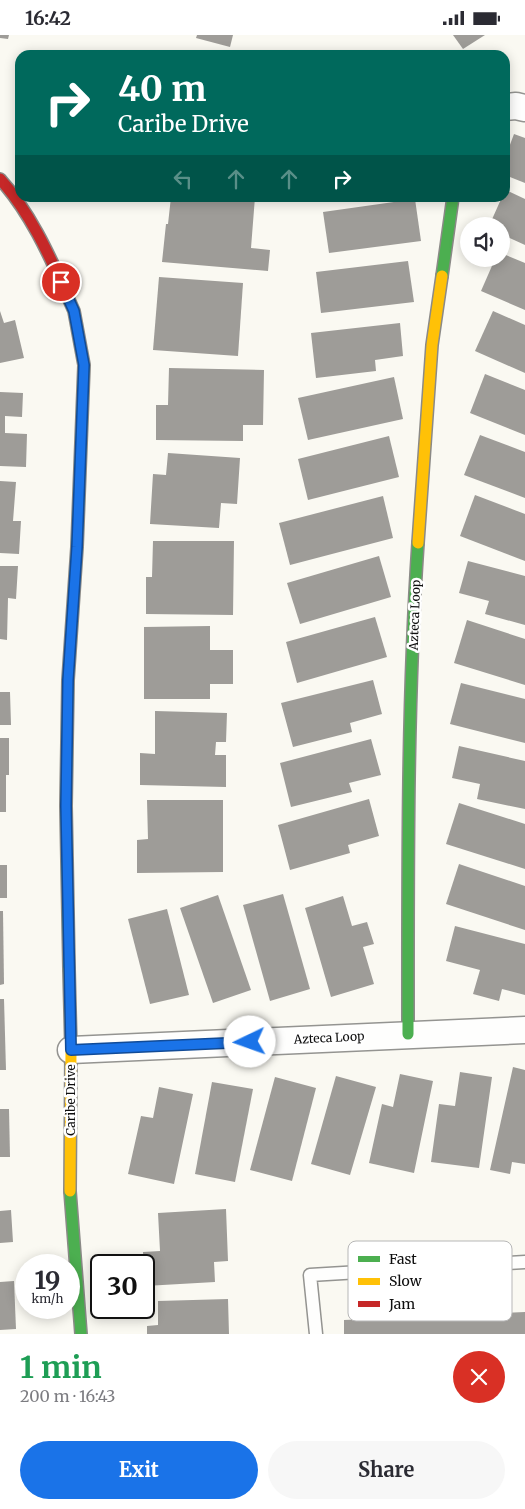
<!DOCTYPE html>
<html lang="en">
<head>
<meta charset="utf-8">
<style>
  :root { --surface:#fff; --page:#f7f7f7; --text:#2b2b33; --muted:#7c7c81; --accent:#1a73e8 }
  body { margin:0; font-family:Merriweather,serif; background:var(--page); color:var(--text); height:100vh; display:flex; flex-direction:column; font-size:19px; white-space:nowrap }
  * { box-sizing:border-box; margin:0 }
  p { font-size:16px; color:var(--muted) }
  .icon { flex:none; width:28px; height:28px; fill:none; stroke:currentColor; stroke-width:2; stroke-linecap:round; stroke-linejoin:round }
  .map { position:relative; height:1299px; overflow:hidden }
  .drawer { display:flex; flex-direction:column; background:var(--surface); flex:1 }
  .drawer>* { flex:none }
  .guide { position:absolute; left:15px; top:15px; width:495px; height:152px; border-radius:15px; box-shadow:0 2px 12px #0003; background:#00695c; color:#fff; overflow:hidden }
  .controls { position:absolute; left:460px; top:182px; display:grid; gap:10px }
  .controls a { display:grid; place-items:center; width:50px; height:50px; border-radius:50%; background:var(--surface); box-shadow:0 2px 12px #0003; font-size:25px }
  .speed { position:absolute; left:15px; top:1219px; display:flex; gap:10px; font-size:25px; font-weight:700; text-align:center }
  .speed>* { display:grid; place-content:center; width:65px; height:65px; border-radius:50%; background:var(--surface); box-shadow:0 2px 12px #0003; line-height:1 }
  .speed small { font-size:12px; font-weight:400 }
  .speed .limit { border:2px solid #111; border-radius:8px; background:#fff; color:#111 }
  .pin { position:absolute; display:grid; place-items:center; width:42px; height:42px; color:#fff; margin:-21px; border:2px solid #fff; border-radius:50%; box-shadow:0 1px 5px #0007 }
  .me { position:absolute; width:55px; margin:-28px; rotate:267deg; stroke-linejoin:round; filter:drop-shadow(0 0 4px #0008) }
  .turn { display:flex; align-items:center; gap:18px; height:105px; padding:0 20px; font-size:22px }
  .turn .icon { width:65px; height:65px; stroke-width:2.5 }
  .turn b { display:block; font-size:35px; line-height:42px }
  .lanes { display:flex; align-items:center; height:48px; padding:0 20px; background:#0003; justify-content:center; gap:25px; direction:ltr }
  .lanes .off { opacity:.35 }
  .round { display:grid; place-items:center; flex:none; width:52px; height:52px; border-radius:26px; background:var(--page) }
  .summary { display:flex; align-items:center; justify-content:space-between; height:85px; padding:0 20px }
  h1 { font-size:30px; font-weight:700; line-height:38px; color:#1e9e55 }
  .action { display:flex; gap:10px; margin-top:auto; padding:10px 20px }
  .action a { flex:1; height:58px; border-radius:30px; background:var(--accent); color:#fff; font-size:20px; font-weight:700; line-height:58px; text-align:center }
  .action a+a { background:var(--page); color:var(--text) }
  .status { display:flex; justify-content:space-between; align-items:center; height:35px; padding:0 25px; background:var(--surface); direction:ltr }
  .status svg { height:14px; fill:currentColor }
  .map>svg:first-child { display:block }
  .building { fill:#9e9c98 }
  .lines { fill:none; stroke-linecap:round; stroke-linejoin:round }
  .lane-casing { stroke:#949491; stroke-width:15 }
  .street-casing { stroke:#949491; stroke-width:29 }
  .fast-casing { stroke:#8b8a87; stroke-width:14 }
  .slow-casing { stroke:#8b8a87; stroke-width:14 }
  .jam-casing { stroke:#8b8a87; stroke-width:14 }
  .lane { stroke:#fefefd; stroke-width:12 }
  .street { stroke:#fefefd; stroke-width:26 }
  .fast { stroke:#4caf50; stroke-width:11 }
  .slow { stroke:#ffc107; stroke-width:11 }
  .jam { stroke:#c62828; stroke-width:11 }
  .route-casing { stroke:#114b97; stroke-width:12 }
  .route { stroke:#1a73e8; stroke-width:9 }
  .labels { text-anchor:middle; stroke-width:5; stroke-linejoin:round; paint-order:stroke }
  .street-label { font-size:12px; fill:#0e0e0e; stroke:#fff }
  .key { fill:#fff; stroke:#b7b7b7; stroke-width:1 }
  .key-label { font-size:14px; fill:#0e0e0e }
</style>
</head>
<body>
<div class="status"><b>16:42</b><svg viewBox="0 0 49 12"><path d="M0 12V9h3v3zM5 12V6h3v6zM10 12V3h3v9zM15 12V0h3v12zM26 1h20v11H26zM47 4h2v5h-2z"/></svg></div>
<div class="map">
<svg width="525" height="1299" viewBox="0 0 525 1299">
  <rect width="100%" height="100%" fill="#faf9f2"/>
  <!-- building -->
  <g class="building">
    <path d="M0 0H9L8 4 0 3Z"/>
    <path d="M197 0H233L230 12 196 3Z"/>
    <path d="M453 0H485L463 14Z"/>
    <path d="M514 99 525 103V148L505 140V123Z"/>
    <path d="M506 155 525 164V210L501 199V191H489L502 162H505Z"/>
    <path d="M171 162H255L251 213 270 215 268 236 162 227 166 189H168Z"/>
    <path d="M415 164 421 206 329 218 323 177Z"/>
    <path d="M501 218 525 228V275L481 256 495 224H501Z"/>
    <path d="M408 226 414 267 321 278 316 237Z"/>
    <path d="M159 242 243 248 238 321 153 315Z"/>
    <path d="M0 276 4 288 15 285 24 323 0 328Z"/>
    <path d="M493 276 525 290V338L475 316Z"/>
    <path d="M400 288 403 321 375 325 376 336 316 343 311 298Z"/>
    <path d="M169 333 264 335 263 390H243V406L156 405V370H168Z"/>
    <path d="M485 339 525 355V400L470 378Z"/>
    <path d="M394 342 403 384 308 405 298 363Z"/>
    <path d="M0 357 23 358 22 382 5 381V398L27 399 26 432 0 431Z"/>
    <path d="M480 400 525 417V463L464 440Z"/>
    <path d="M389 401 399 442 308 465 298 424Z"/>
    <path d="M168 418 240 423 237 469 221 468 219 493 150 489 153 439 166 440Z"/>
    <path d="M0 446 16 447 13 486H21L19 519 0 518Z"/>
    <path d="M475 460 525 479V526L460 501Z"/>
    <path d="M383 461 393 503 290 530 279 488Z"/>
    <path d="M153 506H234L233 580 146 579V542H152Z"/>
    <path d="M379 521 391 562 300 589 287 548Z"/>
    <path d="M468 526 525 541V590L485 579 489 566 459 558Z"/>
    <path d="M0 531H18L16 564 8 563 7 605 0 604Z"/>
    <path d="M375 582 387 622 297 648 286 607Z"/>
    <path d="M467 585 525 604V650L454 628Z"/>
    <path d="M210 591V615H233V649H210V664H144V592Z"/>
    <path d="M373 645 382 679 350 688 352 697 293 712 281 668Z"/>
    <path d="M461 648 525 664V708L450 689Z"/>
    <path d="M0 657H10L11 690H0Z"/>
    <path d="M155 676 227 678 226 707H216L215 720H226V752L140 750V718L155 719Z"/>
    <path d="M0 703H9V740H6V777H0Z"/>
    <path d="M371 704 381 740 349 748 352 757 291 772 280 728Z"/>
    <path d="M459 711 525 726V774L477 764 480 749 452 743Z"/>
    <path d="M369 764 379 801 348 810 350 818 290 835 278 790Z"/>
    <path d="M147 765H223V837L137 838V805L148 804Z"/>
    <path d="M459 768 525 789V834L446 809Z"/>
    <path d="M459 829 525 851V895L446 869Z"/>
    <rect x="0" y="830" width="7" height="33"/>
    <path d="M283 859 310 954 270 966 243 870Z"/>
    <path d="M218 860 251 955 213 968 180 873Z"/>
    <path d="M343 861 352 891 367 887 374 909 363 912 374 949 331 962 305 873Z"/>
    <path d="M167 874 189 960 150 969 128 884Z"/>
    <path d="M0 876H3L4 949 0 950Z"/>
    <path d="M455 891 525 909V960L502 954 499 966 473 959 480 935 446 926Z"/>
    <path d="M0 964H4L6 1035H0Z"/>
    <path d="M513 1032 525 1035V1129L512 1127 510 1139 490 1135Z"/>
    <path d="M460 1037 492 1042 479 1133 431 1127 439 1069 455 1071Z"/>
    <path d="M400 1039 433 1046 414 1138 369 1128 382 1069 393 1072Z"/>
    <path d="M336 1041 376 1052 350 1140 311 1129Z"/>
    <path d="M275 1042 316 1053 292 1146 250 1135Z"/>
    <path d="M212 1047 253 1054 235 1147 195 1139Z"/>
    <path d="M159 1052 193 1059 174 1149 128 1139 141 1081 153 1083Z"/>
    <path d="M0 1074H9L10 1122H0Z"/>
    <path d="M226 1174 228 1226 214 1227 215 1247 145 1251 143 1217 160 1216 158 1178Z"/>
    <path d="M11 1175 13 1207 0 1208V1176Z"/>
    <path d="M14 1246 16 1294 0 1295V1247Z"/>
    <path d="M228 1264 229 1299H147V1291L158 1290V1266Z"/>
    <path d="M525 1277V1299H344V1285Z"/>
  </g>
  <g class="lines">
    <defs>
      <path id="lane" d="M316 1299 310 1240 525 1227"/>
      <g id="street">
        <path d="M505 72 516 71 525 73"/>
        <path d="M71 1015 525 995"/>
      </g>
      <g id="fast">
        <path d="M442 241 453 162"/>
        <path d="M66 258 74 276 84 330 77 512 68 645 66 771 69 934"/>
        <path d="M408 999C408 835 407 671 418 508"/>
        <path d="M70 1156 81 1299"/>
      </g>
      <g id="slow">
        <path d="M418 508 432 310 442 241"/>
        <path d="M69 934 71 1015 70 1156"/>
      </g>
      <path id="jam" d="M0 144C29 176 49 219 66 258"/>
    </defs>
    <!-- lane casing -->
    <use href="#lane" class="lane-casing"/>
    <!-- street casing -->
    <use href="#street" class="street-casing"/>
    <!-- fast casing -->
    <use href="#fast" class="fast-casing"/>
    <!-- slow casing -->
    <use href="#slow" class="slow-casing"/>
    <!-- jam casing -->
    <use href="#jam" class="jam-casing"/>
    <!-- lane -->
    <use href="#lane" class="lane"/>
    <!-- street -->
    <use href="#street" class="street"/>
    <!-- fast -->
    <use href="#fast" class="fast"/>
    <!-- slow -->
    <use href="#slow" class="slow"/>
    <!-- jam -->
    <use href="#jam" class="jam"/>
  </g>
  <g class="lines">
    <defs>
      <path id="route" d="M61 247 74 276 84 330 77 512 68 645 66 771 71 1015 250 1007"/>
    </defs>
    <!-- route casing -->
    <use href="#route" class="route-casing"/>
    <!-- route -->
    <use href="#route" class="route"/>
  </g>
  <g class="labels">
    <!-- street labels -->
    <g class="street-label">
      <text transform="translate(415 580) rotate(-88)" y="4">Azteca Loop</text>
      <text transform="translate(329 1003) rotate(-3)" y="4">Azteca Loop</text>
      <text transform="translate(71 1065) rotate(-90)" y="4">Caribe Drive</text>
    </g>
  </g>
  <!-- legend -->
  <rect x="348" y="1206" width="164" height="80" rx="8" class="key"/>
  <rect x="358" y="1221" width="22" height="6" fill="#4caf50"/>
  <rect x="358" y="1243" width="22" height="7" fill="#ffc107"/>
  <rect x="358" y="1266" width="22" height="6" fill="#c62828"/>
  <g class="key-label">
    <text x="389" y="1229">Fast</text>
    <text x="389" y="1251">Slow</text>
    <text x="389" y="1274">Jam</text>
  </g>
</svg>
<div class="controls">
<a><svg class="icon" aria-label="sound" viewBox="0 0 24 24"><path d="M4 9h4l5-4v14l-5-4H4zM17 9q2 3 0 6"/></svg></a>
</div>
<div class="speed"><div>19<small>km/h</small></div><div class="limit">30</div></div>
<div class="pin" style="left:61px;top:247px;background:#d93025"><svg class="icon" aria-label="arrive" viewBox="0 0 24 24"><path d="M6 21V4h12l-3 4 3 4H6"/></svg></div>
<svg class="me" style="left:250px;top:1007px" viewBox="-20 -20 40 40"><circle r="19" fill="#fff"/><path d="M0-13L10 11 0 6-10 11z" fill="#1a73e8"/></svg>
<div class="guide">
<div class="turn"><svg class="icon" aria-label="right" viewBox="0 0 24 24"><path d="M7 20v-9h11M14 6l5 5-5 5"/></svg><div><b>40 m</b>Caribe Drive</div></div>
<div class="lanes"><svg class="icon off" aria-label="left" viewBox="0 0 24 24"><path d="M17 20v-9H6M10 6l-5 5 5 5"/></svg><svg class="icon off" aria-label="ahead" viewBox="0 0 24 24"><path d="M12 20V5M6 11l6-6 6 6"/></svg><svg class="icon off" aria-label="ahead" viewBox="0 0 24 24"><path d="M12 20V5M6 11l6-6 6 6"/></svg><svg class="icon" aria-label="right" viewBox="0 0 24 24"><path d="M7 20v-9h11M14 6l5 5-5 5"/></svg></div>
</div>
</div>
<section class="drawer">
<div class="summary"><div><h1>1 min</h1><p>200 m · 16:43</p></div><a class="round" style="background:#d93025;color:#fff"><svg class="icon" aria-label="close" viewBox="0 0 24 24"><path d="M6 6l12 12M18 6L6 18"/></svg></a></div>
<div class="action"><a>Exit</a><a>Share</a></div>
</section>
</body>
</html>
